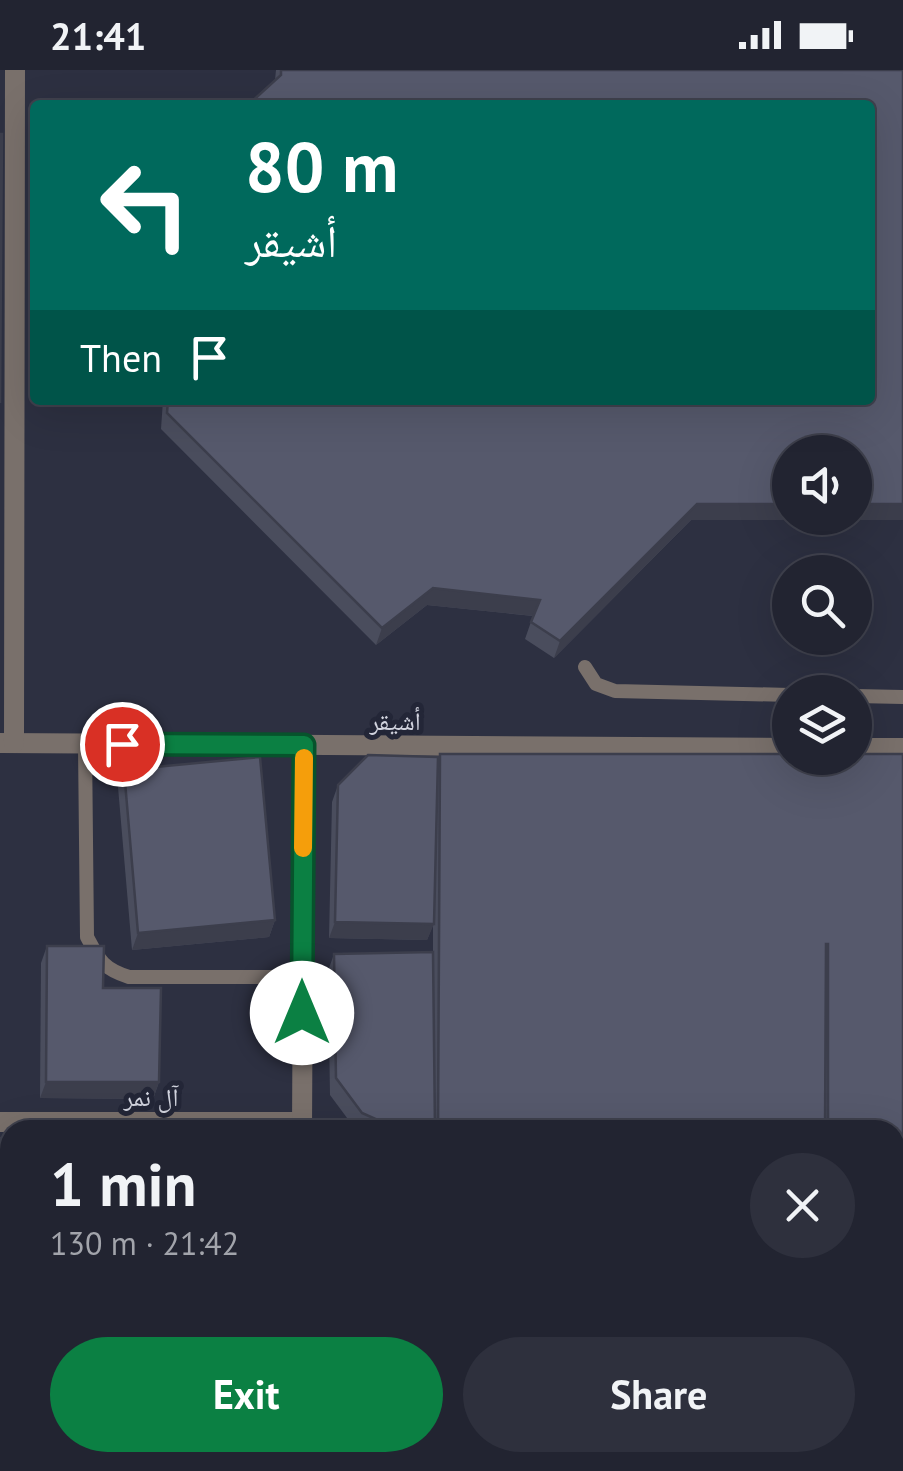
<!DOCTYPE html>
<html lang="en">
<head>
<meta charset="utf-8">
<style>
  :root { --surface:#222431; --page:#2e303d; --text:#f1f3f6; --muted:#a2a4ab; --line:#3f414d; --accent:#0b8043 }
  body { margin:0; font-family:"PT Sans","Noto Naskh Arabic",sans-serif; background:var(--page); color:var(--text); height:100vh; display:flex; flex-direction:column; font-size:38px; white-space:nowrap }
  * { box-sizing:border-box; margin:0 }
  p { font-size:32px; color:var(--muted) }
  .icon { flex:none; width:55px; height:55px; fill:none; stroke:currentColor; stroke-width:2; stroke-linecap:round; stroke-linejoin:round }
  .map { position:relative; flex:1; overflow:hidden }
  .side { position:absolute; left:0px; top:1050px; width:905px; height:352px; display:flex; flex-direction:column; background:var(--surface); border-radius:30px 30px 0 0; box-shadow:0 10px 40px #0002,0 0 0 2px var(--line) }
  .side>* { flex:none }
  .guide { position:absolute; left:30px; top:30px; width:845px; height:305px; border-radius:10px; box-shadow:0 10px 40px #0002,0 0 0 2px var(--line); background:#00695c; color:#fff; overflow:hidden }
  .controls { position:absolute; left:772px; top:365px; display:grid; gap:20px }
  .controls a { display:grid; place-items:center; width:100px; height:100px; border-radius:50%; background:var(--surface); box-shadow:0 10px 40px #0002,0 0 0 2px var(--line); font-size:50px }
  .pin { position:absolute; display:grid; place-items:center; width:85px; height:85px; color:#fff; margin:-42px; border:5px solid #fff; border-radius:50%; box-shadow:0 2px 10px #0007 }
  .me { position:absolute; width:110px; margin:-55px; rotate:0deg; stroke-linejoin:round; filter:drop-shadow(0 0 8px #0008) }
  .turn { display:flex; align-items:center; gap:35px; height:210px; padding:0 50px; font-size:45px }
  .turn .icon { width:130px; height:130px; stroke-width:2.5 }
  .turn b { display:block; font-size:70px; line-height:85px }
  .then { display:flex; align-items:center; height:95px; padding:0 50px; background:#0003; gap:20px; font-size:38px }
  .round { display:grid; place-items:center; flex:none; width:105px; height:105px; border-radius:52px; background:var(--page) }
  .headline { display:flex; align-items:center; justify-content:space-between; height:170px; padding:0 50px }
  h1 { font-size:60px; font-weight:700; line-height:75px }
  .action { display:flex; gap:20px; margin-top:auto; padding:20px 50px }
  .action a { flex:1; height:115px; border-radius:60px; background:var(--accent); color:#fff; font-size:40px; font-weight:700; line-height:115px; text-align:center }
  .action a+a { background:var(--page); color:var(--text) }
  .status { display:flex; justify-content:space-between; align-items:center; height:70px; padding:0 50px; background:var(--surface); direction:ltr }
  .status svg { height:28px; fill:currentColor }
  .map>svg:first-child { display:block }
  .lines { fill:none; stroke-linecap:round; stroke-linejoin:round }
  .service { stroke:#79706b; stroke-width:14 }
  .minor { stroke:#79706b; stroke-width:20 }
  .wall { fill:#4a4d5d }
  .shaded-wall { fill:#3c3e4c }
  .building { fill:#56596c; stroke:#3c3e4c; stroke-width:2.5 }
  .route-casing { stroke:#07532c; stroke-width:25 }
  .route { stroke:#0b8043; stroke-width:18 }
  .slow { stroke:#f59e0b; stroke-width:18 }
  .labels { text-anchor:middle; stroke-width:10; stroke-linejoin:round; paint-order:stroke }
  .street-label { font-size:25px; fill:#d1d3de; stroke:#232637 }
</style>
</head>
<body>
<div class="status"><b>21:41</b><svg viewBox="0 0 49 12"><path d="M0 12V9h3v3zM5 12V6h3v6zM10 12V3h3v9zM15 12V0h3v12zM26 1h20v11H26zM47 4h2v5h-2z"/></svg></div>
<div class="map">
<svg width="903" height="1401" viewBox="0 0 903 1401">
  <rect width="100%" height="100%" fill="#2d3041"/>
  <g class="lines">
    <!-- service -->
    <g class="service">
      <path d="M585 597 596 614 615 621 790 625"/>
      <path d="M855 626 903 627"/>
      <path d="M85 674 87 867C99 890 103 899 129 907H302"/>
    </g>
    <!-- minor -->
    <g class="minor">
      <path d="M0 673 790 678"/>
      <path d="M14 673 15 0"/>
      <path d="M855 678H903"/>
      <path d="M0 1052H302"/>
      <path d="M302 1060 304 675"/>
      <path d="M895 1135H903"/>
      <path d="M76 1401V1392"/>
      <path d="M298 1401V1392"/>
      <path d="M603 1401V1392"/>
    </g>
  </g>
  <!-- wall -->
  <g class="wall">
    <path d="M276 0H903V450H691L554 588 525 569 533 546 427 535 376 575 161 359 163 330H870L275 10Z"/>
    <path d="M440 684H790L895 1060H356L330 1025 328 901 334 884 433 905V855L427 870 329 868 332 732 338 715 438 689Z"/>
    <path d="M124 700 275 850 269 867 132 880 118 717Z"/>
    <path d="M47 876 103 918 159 1012 153 1029 40 1028 41 893Z"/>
    <rect x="90" y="1392" width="176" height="9"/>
    <rect x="616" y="1392" width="240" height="9"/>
  </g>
  <!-- shaded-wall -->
  <g class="shaded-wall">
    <path d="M697 434H790V448H855V434H903V450H691L554 588 560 571Z"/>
    <path d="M433 518 540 530 534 546 427 535 376 575 382 558Z"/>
    <path d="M275 850 269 867 132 880 138 863Z"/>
    <path d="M335 852 434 854 427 870 329 868Z"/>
    <path d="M46 1012H159L153 1029 40 1028Z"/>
    <rect x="895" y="1074" width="8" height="17"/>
    <rect x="895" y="1351" width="8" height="16"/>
    <path d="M332 1392H457L454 1401H329Z"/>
    <path d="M460 1392H584L581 1401H457Z"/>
  </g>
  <!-- building -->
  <g class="building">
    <path d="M281 0H903V434H855V382H790V434H697L560 571 531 552 540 530 433 518 382 558 167 343 168 330H870V35H248L281 5Z"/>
    <path d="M0 64H2L0 333Z"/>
    <path d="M440 684H790V688H855V684H903V1074H895V1060H828V874H826L825 1060H438Z"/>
    <path d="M368 685 438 687 434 854 335 852 338 715Z"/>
    <path d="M260 687 275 850 138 863 124 700Z"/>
    <path d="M47 876H104L103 918H161L159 1012H46Z"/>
    <path d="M433 882 435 1060H400L362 1043 336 1008 334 884Z"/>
    <path d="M0 1068 10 1069V1392H60L59 1401H0Z"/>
    <path d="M895 1150 903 1151V1351H895Z"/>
    <rect x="96" y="1392" width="170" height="9"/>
    <rect x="622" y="1392" width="83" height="9"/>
    <rect x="708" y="1392" width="72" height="9"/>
    <path d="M785 1392H856V1401H784Z"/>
  </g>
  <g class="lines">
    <defs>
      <path id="route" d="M122 674 304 675 302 943"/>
    </defs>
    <!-- route casing -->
    <use href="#route" class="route-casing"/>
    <!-- route -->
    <use href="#route" class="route"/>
    <!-- slow -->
    <path class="slow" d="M303 778 304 688"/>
  </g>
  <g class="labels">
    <!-- street labels -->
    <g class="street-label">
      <text x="395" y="660">أشيقر</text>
      <text x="151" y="1036">آل نمر</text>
    </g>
  </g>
</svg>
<div class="controls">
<a><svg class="icon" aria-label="sound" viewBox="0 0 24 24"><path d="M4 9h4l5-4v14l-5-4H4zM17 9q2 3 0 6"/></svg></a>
<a><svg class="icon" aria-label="search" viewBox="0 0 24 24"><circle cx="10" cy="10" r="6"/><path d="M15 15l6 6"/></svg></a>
<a><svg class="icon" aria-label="layers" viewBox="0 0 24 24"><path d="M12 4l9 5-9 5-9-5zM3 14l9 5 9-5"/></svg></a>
</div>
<div class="pin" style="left:122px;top:674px;background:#d93025"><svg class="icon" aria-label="arrive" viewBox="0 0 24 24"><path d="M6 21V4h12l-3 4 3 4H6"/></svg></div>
<svg class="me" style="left:302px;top:943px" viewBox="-20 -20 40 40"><circle r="19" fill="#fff"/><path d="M0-13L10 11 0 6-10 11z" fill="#0b8043"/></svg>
<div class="guide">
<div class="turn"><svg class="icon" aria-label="left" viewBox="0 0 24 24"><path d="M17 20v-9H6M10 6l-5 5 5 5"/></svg><div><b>80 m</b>أشيقر</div></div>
<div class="then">Then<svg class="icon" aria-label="arrive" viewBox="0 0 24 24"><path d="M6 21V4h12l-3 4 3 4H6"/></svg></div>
</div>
<section class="side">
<div class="headline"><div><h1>1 min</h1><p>130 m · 21:42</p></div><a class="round"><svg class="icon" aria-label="close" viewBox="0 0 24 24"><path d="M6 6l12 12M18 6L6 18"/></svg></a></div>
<div class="action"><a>Exit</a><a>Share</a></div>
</section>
</div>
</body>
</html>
